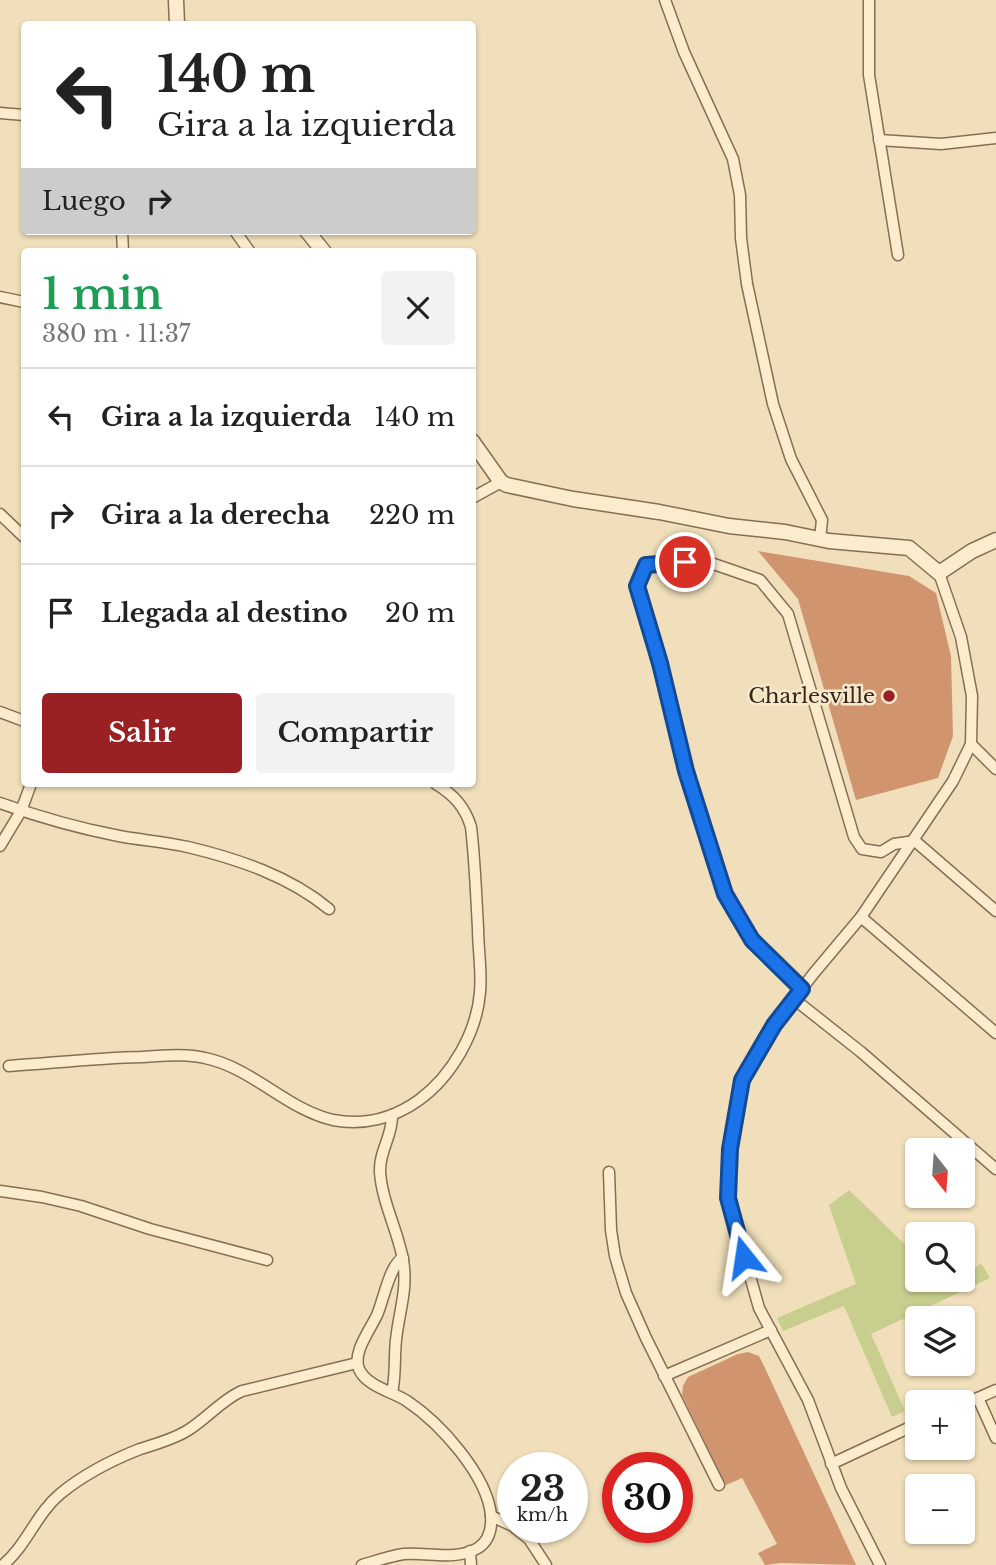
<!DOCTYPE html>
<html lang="es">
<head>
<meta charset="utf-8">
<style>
  :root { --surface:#fff; --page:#f2f2f2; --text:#222; --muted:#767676; --line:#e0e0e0; --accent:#992124 }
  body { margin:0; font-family:"Libre Baskerville",serif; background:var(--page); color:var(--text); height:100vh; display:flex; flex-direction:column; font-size:26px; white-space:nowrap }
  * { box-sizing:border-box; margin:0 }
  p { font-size:23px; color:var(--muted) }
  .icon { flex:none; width:38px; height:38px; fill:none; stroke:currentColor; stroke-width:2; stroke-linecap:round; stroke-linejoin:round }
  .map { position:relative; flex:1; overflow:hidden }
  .sheet { position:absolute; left:21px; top:248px; width:455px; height:539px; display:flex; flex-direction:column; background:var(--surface); border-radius:7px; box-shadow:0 2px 5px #0004 }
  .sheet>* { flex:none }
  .banner { position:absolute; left:21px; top:21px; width:455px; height:214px; border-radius:7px; box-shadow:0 2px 5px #0004; background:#fff; color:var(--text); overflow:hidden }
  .needle { width:46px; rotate:163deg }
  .tools { position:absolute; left:905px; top:1138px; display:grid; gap:14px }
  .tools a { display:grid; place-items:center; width:70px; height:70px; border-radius:7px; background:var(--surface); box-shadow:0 2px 5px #0004; font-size:35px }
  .speed { position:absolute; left:497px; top:1452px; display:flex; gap:14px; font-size:35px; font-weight:700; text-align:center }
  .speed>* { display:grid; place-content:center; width:91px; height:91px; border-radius:50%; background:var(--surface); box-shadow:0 2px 5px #0004; line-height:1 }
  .speed small { font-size:18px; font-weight:400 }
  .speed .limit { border:10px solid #d22; background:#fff; color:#111 }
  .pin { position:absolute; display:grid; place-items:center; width:60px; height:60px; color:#fff; margin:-30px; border:4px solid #fff; border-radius:50%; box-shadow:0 2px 7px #0007 }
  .me { position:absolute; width:77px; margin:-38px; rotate:345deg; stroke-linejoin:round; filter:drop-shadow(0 0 5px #0008) }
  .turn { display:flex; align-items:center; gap:24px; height:147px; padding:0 21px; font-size:32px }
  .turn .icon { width:91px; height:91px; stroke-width:2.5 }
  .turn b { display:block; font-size:49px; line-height:60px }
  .then { display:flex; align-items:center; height:66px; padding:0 21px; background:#0003; gap:14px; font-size:26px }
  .round { display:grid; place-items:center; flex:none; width:74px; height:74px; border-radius:7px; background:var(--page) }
  .headline { display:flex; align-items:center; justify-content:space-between; height:119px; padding:0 21px }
  h1 { font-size:42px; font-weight:600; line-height:52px; color:#1e9e55 }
  .action { display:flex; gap:14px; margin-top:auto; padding:14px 21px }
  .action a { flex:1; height:80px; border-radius:7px; background:var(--accent); color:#fff; font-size:28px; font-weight:600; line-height:80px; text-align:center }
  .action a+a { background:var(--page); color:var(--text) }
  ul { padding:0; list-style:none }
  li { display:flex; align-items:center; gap:21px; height:98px; padding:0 21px; border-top:2px solid var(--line) }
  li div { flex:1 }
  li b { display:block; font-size:26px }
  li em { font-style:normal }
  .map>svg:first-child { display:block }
  .green { fill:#c8ce8e }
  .building { fill:#d0956e }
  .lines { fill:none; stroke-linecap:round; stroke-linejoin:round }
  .minor-casing { stroke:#876e54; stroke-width:13 }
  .tertiary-casing { stroke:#876e54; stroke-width:17 }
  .minor { stroke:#fbeccd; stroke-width:10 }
  .tertiary { stroke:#fbeccd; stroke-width:14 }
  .route-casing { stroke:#114b97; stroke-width:18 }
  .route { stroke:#1a73e8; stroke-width:12 }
  .poi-dot { fill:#992124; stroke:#f7e9ca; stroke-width:2.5 }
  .labels { text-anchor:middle; stroke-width:5; stroke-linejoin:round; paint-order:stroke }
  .poi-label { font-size:21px; fill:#35261a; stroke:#f7e9ca; text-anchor:end }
</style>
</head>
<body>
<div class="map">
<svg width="996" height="1565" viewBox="0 0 996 1565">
  <rect width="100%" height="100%" fill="#f0dfba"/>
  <!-- green -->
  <path class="green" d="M849 1190 917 1256V1279H954L958 1283 981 1263 990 1278 871 1334 905 1411 892 1417 844 1306 783 1331 777 1318 856 1284 829 1205Z"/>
  <!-- building -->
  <g class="building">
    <path d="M758 551 909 576 936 593 951 656 953 736 938 778 856 800 798 599Z"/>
    <path d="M748 1352 759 1356 765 1368 856 1565 781 1563 765 1565 758 1553 777 1544 742 1478 726 1485 682 1395 683 1386 688 1377 738 1354Z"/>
  </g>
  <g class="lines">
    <defs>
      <g id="minor">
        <path d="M665 0 684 52 733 159 740 195 741 238 747 284 773 404 791 459 822 520 820 539"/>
        <path d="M869 0V75L898 255"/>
        <path d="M0 113 24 115"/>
        <path d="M879 140 941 144 996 138"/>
        <path d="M122 231 123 252"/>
        <path d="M235 231 250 252"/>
        <path d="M0 297 24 302"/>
        <path d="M472 498 501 482"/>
        <path d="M0 514 24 537"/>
        <path d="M0 712 24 721"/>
        <path d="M971 744 996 769"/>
        <path d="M0 803C39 817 78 828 119 836 141 840 165 842 188 847 238 859 289 876 329 909"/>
        <path d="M0 846 21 811 31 784"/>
        <path d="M861 917 996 1033"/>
        <path d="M801 989 752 940 725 894 686 771 637 586 646 565 705 561 760 580 788 614 854 837 862 849 881 852 894 844 915 841 996 911"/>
        <path d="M794 999 861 1052 996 1169"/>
        <path d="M9 1066C53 1063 97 1058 141 1057 162 1056 184 1053 205 1058 253 1068 286 1109 333 1120 364 1126 394 1118 419 1100 452 1076 477 1032 480 992 482 971 478 949 478 928 476 894 475 861 471 827 465 807 454 795 436 784"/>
        <path d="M392 1115C393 1135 379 1151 380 1172 382 1202 398 1231 403 1260 408 1290 399 1311 396 1340 394 1358 396 1375 392 1393"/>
        <path d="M609 1172 611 1230 615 1256 626 1293 646 1338 719 1485"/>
        <path d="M0 1191 42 1197 81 1206 150 1229 267 1260"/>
        <path d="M664 1376 771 1330"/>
        <path d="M978 1398 996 1438"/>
        <path d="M962 1405 996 1390"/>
        <path d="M831 1464 917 1424"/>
        <path d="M491 1516 513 1526"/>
        <path d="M515 1528 529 1539 546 1565"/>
        <path d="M470 1551 471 1565"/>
        <path d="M3 1565C27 1545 36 1514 60 1494 83 1475 112 1460 140 1449 156 1444 171 1440 185 1432 206 1420 221 1400 242 1391L357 1363"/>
        <path d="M362 1565C376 1561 390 1556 404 1554 428 1552 456 1561 478 1548 489 1541 492 1528 491 1515 487 1475 440 1423 407 1401 393 1392 366 1386 359 1369 352 1353 370 1330 377 1315 383 1302 390 1263 403 1258"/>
        <path d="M880 1565 841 1488 808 1400 759 1308 728 1198 730 1149 742 1080 774 1025 814 973 861 917 953 781 971 744 972 696 961 637 939 573"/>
      </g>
      <g id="tertiary">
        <path d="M176 0 177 24"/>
        <path d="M307 231 324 252"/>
        <path d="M472 441 501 482 507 485 573 499 659 512 729 526 785 532 829 541 909 548 939 573 972 551 996 540"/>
      </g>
    </defs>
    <!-- minor casing -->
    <use href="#minor" class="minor-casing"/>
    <!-- tertiary casing -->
    <use href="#tertiary" class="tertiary-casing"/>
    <!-- minor -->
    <use href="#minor" class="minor"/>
    <!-- tertiary -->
    <use href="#tertiary" class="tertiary"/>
  </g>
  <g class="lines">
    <defs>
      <path id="route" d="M685 562 646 565 637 586 660 663 686 771 725 894 752 940 802 989 774 1025 742 1080 730 1149 728 1198 744 1257"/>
    </defs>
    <!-- route casing -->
    <use href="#route" class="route-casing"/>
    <!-- route -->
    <use href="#route" class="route"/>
  </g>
  <!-- markers -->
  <circle class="poi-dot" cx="889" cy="696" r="7"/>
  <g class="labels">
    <!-- poi labels -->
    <g class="poi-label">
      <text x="875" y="703">Charlesville</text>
    </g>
  </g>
</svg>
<div class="tools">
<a><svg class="needle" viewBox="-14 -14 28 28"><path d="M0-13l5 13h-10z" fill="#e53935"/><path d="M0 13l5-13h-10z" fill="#767676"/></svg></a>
<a><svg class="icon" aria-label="search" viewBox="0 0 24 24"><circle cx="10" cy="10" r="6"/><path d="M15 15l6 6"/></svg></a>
<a><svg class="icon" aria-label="layers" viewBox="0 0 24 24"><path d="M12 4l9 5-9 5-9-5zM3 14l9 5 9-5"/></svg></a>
<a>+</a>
<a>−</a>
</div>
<div class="speed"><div>23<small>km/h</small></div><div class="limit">30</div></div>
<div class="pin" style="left:685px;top:562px;background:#d93025"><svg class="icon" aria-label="arrive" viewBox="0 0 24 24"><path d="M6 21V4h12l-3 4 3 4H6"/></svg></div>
<svg class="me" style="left:744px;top:1257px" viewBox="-20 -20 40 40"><path d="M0-17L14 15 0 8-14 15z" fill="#1a73e8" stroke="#fff" stroke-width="4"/></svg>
<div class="banner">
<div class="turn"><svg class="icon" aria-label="left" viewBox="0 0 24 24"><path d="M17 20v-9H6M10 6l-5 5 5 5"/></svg><div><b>140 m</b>Gira a la izquierda</div></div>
<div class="then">Luego<svg class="icon" aria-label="right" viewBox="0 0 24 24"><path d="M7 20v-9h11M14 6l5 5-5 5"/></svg></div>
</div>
<section class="sheet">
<div class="headline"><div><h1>1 min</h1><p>380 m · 11:37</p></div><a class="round"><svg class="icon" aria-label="close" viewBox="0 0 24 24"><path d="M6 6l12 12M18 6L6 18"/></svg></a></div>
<ul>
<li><svg class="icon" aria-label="left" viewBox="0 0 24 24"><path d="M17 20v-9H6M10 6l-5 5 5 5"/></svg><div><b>Gira a la izquierda</b></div><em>140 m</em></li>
<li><svg class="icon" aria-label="right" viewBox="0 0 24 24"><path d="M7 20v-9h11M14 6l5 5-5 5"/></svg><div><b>Gira a la derecha</b></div><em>220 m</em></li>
<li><svg class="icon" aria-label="arrive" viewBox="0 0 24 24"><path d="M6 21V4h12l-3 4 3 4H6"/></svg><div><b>Llegada al destino</b></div><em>20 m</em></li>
</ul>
<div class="action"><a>Salir</a><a>Compartir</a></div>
</section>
</div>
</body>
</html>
